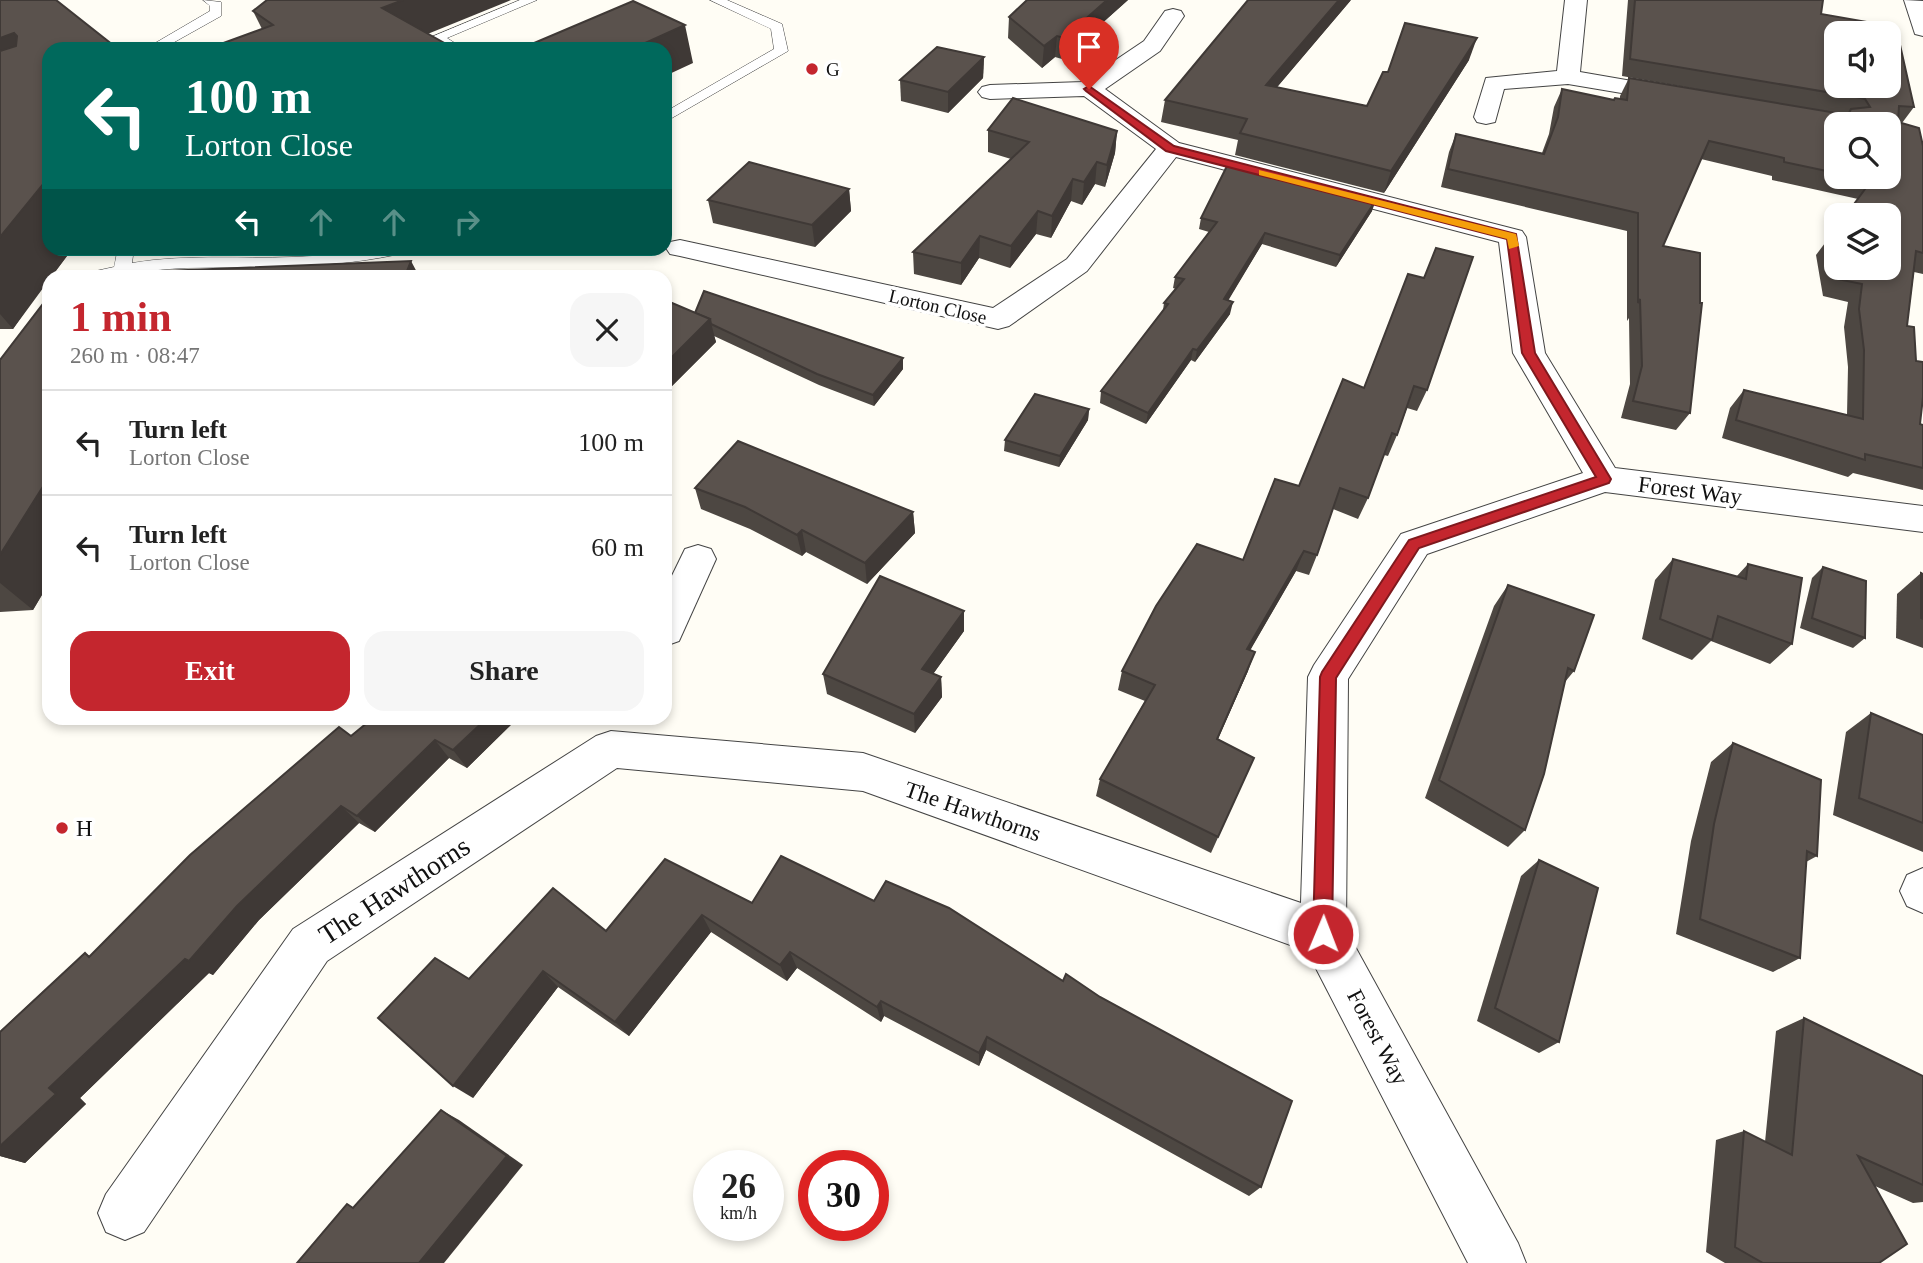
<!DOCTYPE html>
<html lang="en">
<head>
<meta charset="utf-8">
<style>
  :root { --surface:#fff; --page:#f6f6f6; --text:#222; --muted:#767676; --line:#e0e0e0; --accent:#c4262e }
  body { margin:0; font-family:Georgia,serif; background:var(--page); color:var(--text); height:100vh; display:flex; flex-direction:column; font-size:26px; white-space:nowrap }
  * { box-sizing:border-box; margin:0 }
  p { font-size:23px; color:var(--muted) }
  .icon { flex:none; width:38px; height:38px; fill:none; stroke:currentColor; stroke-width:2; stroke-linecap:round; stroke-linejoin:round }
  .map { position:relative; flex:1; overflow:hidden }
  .panel { position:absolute; left:42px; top:270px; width:630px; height:455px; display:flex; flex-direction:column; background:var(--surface); border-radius:21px; box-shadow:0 4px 10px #0003 }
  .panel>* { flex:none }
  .hud { position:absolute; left:42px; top:42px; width:630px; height:214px; border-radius:21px; box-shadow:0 4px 10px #0003; background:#00695c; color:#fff; overflow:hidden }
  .tools { position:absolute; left:1824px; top:21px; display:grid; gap:14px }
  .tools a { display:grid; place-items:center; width:77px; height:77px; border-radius:14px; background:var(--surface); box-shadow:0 4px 10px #0003; font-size:35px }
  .speed { position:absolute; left:693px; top:1150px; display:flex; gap:14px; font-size:35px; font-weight:700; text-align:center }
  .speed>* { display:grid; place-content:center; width:91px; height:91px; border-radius:50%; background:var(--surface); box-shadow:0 4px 10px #0003; line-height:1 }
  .speed small { font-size:18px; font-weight:400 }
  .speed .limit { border:10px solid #d22; background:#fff; color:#111 }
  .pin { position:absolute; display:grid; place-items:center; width:60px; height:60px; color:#fff; margin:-72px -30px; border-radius:50% 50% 50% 0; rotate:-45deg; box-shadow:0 0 7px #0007 }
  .pin .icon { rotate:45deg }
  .me { position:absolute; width:77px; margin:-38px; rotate:1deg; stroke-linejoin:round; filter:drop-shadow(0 0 5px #0008) }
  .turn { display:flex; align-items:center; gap:24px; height:147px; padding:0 28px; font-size:32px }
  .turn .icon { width:91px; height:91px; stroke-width:2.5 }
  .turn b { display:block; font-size:49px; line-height:60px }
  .lanes { display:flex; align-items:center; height:66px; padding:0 28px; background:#0003; justify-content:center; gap:35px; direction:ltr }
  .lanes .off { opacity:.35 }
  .round { display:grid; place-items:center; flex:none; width:74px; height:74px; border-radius:21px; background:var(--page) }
  .head { display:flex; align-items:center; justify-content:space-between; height:119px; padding:0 28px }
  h1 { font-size:42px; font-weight:600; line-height:52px; color:var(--accent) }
  .primary-button { display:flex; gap:14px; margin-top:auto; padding:14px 28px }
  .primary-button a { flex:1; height:80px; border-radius:21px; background:var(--accent); color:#fff; font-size:28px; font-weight:600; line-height:80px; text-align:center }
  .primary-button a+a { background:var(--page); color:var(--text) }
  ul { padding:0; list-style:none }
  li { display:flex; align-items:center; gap:21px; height:105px; padding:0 28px; border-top:2px solid var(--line) }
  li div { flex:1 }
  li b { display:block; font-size:26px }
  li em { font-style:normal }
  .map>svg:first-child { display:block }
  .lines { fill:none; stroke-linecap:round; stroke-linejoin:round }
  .lane-casing { stroke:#444; stroke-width:1 }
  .street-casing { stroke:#444; stroke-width:2 }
  .lane { fill:#fff; fill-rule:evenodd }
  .street { fill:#fff; fill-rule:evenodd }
  .wall { fill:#4d4742; fill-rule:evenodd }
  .shaded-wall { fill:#3f3936 }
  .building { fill:#5a524d; stroke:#3f3936; stroke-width:2; fill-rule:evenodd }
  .route { fill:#c4262e; stroke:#7f191e; stroke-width:2 }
  .slow { fill:#f59e0b }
  .poi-dot { fill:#c4262e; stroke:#fff; stroke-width:2.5 }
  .labels { text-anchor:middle; stroke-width:7; stroke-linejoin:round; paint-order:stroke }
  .far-poi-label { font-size:19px; fill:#111; stroke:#fff; text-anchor:start }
  .far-street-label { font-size:19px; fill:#111; stroke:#fff }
  .street-label { font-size:23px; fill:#111; stroke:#fff }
  .poi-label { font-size:23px; fill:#111; stroke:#fff; text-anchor:start }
  .near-street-label { font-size:28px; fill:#111; stroke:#fff }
</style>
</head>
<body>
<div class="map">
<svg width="1923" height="1263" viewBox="0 0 1923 1263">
  <rect width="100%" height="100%" fill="#fffdf5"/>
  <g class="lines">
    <defs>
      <g id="lane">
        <path d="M203 0 221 2V16L162 49H145L210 11V6Z"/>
        <path d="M520 0H537L447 38 464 49H447L429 38Z"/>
        <path d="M710 0H727L782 24 788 51 665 122V112L774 49 771 29Z"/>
        <path d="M118 248H134L132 263C185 254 239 259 292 257 332 256 371 248 410 248L408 252C334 270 260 266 185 268 152 269 121 276 89 276L91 272 114 267Z"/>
      </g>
      <g id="street">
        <path d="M1565 0H1587L1580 72 1684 90 1687 95 1684 100 1675 102 1568 84 1504 89 1495 122 1486 124 1477 122 1474 117 1486 78 1557 71Z"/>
        <path d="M1904 0 1923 1V36L1915 34Z"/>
        <path d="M1173 9 1181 11 1184 16 1160 51 1105 89 1179 143 1522 231 1526 237 1545 353 1615 468 1923 506V532L1605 492 1427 554 1348 679 1346 930 1518 1243 1526 1263H1468L1307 951 863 791 617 768 327 961 144 1232 125 1240 106 1232 98 1213 106 1194 293 929 596 736 611 731 863 753 1301 903 1308 677 1314 665 1401 534 1583 473 1513 353 1499 242 1176 157 1087 271 1009 326 998 329 680 256 670 254 666 248 670 242 680 240 993 308 1067 259 1156 149 1084 96 990 99 982 97 978 92 982 87 990 85 1083 82 1144 41 1165 11Z"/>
        <path d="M698 545 711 549 716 559 679 641 665 646V590L685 549Z"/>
        <path d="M1923 868V913L1907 906 1900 891 1907 875Z"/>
      </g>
    </defs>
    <!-- lane casing -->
    <use href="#lane" class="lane-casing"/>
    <!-- street casing -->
    <use href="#street" class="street-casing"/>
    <!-- lane -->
    <use href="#lane" class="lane"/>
    <!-- street -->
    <use href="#street" class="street"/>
  </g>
  <!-- wall -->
  <g class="wall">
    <path d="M0 0 49 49V248H73L52 276H49L13 329H0Z"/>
    <path d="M1027 0H1128L1062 59 1055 57 1042 68 1008 38 1009 17Z"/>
    <path d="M1351 0 1277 87 1367 106 1388 72 1469 60 1384 193 1235 155 1238 140 1161 122 1165 100Z"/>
    <path d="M1628 0H1823L1821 14 1914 107 1902 123 1923 146V274L1914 272 1907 326 1920 424 1923 425V490L1853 473 1848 477 1722 438 1730 408 1744 390 1847 415 1848 367 1844 327 1848 302 1823 296 1816 255 1858 199 1772 180V176L1701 159 1663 246 1690 413 1676 430 1621 418 1630 384 1629 318 1627 321V231L1441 187 1449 152 1456 134 1542 153 1549 134 1554 107 1562 89 1614 100 1615 98 1620 99V96L1629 78 1839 114 1622 76ZM1836 124 1888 177H1836Z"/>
    <path d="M253 11 428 34 262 29Z"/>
    <path d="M984 57 983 78 948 113 901 101 900 80Z"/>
    <path d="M988 130 1117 131 1115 153 1105 187 1095 184 1082 205 1071 201 1051 238 1036 234 1010 268 979 258 961 285 914 274 913 252 1011 159 988 152Z"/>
    <path d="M849 189 851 211 815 247 713 223 708 200Z"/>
    <path d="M1372 211 1336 267 1262 244 1228 300 1230 314 1195 362 1191 360 1146 424 1100 403 1101 391 1163 310 1164 303 1176 289 1173 288 1175 277 1209 232 1199 229 1201 218Z"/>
    <path d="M1408 274 1427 390 1417 411 1407 408 1397 435 1388 456 1384 455 1368 498 1358 519 1333 509 1317 555 1309 575 1296 571 1250 650 1248 671 1218 739 1254 758 1211 853 1096 796 1100 779 1145 701 1118 690 1122 671 1243 560 1299 486 1364 387Z"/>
    <path d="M49 296V583L33 610 0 612V360Z"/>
    <path d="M665 300 695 313 903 369 874 406 819 385 714 336 716 342 665 393Z"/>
    <path d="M1089 409 1088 420 1059 467 1004 451 1005 440Z"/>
    <path d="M695 488 913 512 915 533 867 584 806 552 802 556 750 529 701 509Z"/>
    <path d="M1673 559 1736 577 1748 564 1792 644 1770 664 1711 641 1692 660 1642 639 1655 580Z"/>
    <path d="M1823 567 1865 638 1853 648 1800 628 1812 578Z"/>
    <path d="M1921 573 1923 574V648L1896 638 1897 594Z"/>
    <path d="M1508 585 1574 671 1565 682 1525 830 1508 847 1425 798 1494 606Z"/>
    <path d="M964 611V631L933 674 941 677 942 697 915 733 827 694 823 674Z"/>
    <path d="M1871 713 1923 735V852L1833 815 1846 732Z"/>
    <path d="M373 718H518L467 768 449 758 375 832 359 823 259 920 213 975 209 973 80 1098 86 1104 25 1163 0 1156V1031L85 953 90 956Z"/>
    <path d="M1733 743 1817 856 1806 862 1800 958 1773 972 1676 934 1691 841 1711 762Z"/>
    <path d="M665 859 1261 1187 1249 1196 986 1050 979 1066 884 1016 881 1022 797 968 787 981 711 932 629 1036 558 987 473 1098 469 979 606 931Z"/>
    <path d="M1539 860 1559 1042 1539 1053 1477 1021 1521 876Z"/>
    <path d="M1804 1018 1923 1076V1202L1913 1203 1875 1186 1879 1263H1725L1706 1252 1716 1140 1744 1131 1765 1142 1776 1031Z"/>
  </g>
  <!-- shaded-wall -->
  <g class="shaded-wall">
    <path d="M403 0H511L398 46 382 8Z"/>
    <path d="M1107 0H1128L1062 59 1064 38Z"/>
    <path d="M1339 0H1351L1261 106 1266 85Z"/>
    <path d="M685 25 693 63 665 76V49H632Z"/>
    <path d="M14 33 48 83 0 99V38Z"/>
    <path d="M1057 36 1055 57 1042 68 1044 46Z"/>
    <path d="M1477 38 1469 60 1384 193 1391 171Z"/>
    <path d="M984 57 983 78 948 113V92Z"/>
    <path d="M1117 131 1115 153 1105 187 1107 165Z"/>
    <path d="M1097 162 1095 184 1082 205 1084 182Z"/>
    <path d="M49 177V248H73L52 276H49V280L13 329 0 314V237Z"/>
    <path d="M1073 179 1071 201 1051 238 1052 216Z"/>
    <path d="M849 189 851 211 815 247 812 225Z"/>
    <path d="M1376 200 1372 211 1336 267 1340 255Z"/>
    <path d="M1038 211 1036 234 1010 268 1011 246Z"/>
    <path d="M1265 233 1262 244 1222 311 1224 299Z"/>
    <path d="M980 236 979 258 961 285V263Z"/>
    <path d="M411 261 419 276H405Z"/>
    <path d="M1233 302 1230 314 1195 362 1197 350Z"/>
    <path d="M710 319 716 342 665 393V364Z"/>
    <path d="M1193 349 1191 360 1146 424 1148 413Z"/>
    <path d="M903 358V369L874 406 873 395Z"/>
    <path d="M1089 409 1088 420 1059 467 1060 456Z"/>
    <path d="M49 477V583L33 610 0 583V555Z"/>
    <path d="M913 512 915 533 867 584 865 563Z"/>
    <path d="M802 530 806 552 802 556 797 535Z"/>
    <path d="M1304 551 1296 571 1240 668 1247 649Z"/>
    <path d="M964 611V631L923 688 922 669Z"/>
    <path d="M1255 652 1248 671 1210 756 1217 739Z"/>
    <path d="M941 677 942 697 915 733 914 714Z"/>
    <path d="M487 718H518L467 768 453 750Z"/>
    <path d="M435 740 449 758 375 832 357 816Z"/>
    <path d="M341 806 359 823 259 920 213 975 209 973 80 1098 86 1104 25 1163 0 1156V1146L49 1088Z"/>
    <path d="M702 915 711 932 629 1036 615 1022Z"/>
    <path d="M790 952 797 968 787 981 780 965Z"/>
    <path d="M543 971 558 987 473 1098 453 1086Z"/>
    <path d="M881 1001 884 1016 881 1022 877 1007Z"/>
    <path d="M987 1037 986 1050 979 1066V1053Z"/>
    <path d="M441 1110 459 1120 523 1165 444 1263H419Z"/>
  </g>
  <!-- building -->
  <g class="building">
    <path d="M0 0H56L118 49H49V177L0 237V51L16 46 17 36 14 33 0 38Z"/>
    <path d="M267 0H403L382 8 455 49H207L273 25 253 11Z"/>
    <path d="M1027 0H1107L1064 38 1057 36 1044 46 1009 17Z"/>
    <path d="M1248 0H1339L1266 85 1367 106 1383 72H1388L1405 23 1477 38 1391 171 1240 133 1247 119 1165 100Z"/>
    <path d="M1635 0H1823L1821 14 1896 27 1914 107 1899 106 1898 122 1919 128 1923 146V253L1916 251 1907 326 1914 327 1916 361 1923 362V397L1920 424 1923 425V468L1865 454V460L1736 420 1744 390 1863 419 1864 350 1859 309 1862 284 1837 279 1829 237 1836 228V268H1888V215H1846L1871 181 1852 177H1888V124H1836V173L1784 162V158L1709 141 1663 246 1700 253V303H1702L1690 413 1633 401 1642 366 1640 299 1638 303V213L1448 169 1456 134 1544 154 1558 117 1562 89 1614 100 1615 98 1627 100 1629 78 1848 115 1851 109 1870 107 1865 99 1856 97 1630 59ZM1836 33H1888V86H1836Z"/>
    <path d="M633 1 685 25 632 49H520Z"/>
    <path d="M937 47 984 57 948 92 900 80Z"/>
    <path d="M1013 98 1117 131 1107 165 1097 162 1084 182 1073 179 1052 216 1038 211 1011 246 980 236 961 263 913 252 1029 142 988 130Z"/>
    <path d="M749 162 849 189 812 225 708 200Z"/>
    <path d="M1229 162 1376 200 1340 255 1265 233 1224 299 1233 302 1197 350 1193 349 1148 413 1101 391 1168 304 1164 303 1184 279 1175 277 1217 222 1201 218Z"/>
    <path d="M1436 248 1473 257 1427 390 1414 386 1397 435 1392 433 1368 498 1340 488 1317 555 1304 551 1247 649 1255 652 1217 739 1254 758 1218 837 1100 779 1155 685 1122 671 1156 606 1197 544 1243 560 1275 479 1299 486 1343 379 1364 388 1408 274 1424 278Z"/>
    <path d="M411 261 405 276H64L65 275Z"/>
    <path d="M601 273 609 276H596Z"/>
    <path d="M704 291 903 358 873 395 817 374 711 324 710 319 695 313Z"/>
    <path d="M49 296V477L0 555V360Z"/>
    <path d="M665 300 710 319 665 364Z"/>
    <path d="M1035 394 1089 409 1060 456 1005 440Z"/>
    <path d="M738 441 913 512 865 563 802 530 797 535 745 507 695 488Z"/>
    <path d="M1673 559 1746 579 1748 564 1802 578 1792 644 1718 616 1712 640 1660 619Z"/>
    <path d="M1823 567 1866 581 1865 638 1812 618Z"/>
    <path d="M1921 573 1923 574V619L1921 618Z"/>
    <path d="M880 576 964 611 922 669 941 677 914 714 823 674Z"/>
    <path d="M1508 585 1594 615 1574 671 1568 668 1544 774 1525 830 1439 780Z"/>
    <path d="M1871 713 1923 735V823L1859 798Z"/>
    <path d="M373 718H487L453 750 435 740 357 816 341 806 237 906 189 961 185 959 49 1088 56 1094 0 1146V1032L85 953 89 957 190 855 339 727 351 736Z"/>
    <path d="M1733 743 1821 780 1817 856 1807 851 1800 958 1700 919 1714 824Z"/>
    <path d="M781 856 874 901 886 881 949 908 1063 981 1066 974 1100 997 1292 1101 1261 1187 987 1037 979 1053 881 1001 877 1007 790 952 780 965 702 915 615 1022 543 971 453 1086 378 1018 435 958 469 979 553 888 606 931 665 859 752 903Z"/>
    <path d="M1539 860 1598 888 1559 1042 1495 1008Z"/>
    <path d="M1804 1018 1923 1076V1185L1858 1156 1907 1244 1879 1263H1763L1735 1247 1744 1131 1792 1155Z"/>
    <path d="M441 1110 507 1156 419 1263H297L347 1204 353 1208Z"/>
  </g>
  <!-- route -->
  <path class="route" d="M1089 86 1174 146 1516 234 1535 353 1611 479 1609 483 1419 548 1336 678 1332 934 1330 940 1323 943 1316 940 1313 934 1320 677 1322 672 1409 540 1596 477 1522 353 1507 239 1166 151 1086 91 1084 89Z"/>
  <!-- slow -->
  <path class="slow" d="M1259 170 1516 234 1519 246 1509 249 1507 239 1259 175Z"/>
  <!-- markers -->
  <g class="poi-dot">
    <circle cx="812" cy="69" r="7"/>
    <circle cx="62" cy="828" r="7"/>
  </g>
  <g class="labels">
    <!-- far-poi labels -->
    <g class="far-poi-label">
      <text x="826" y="76">G</text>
    </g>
    <!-- far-street labels -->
    <g class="far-street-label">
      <text transform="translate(938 306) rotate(13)" y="7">Lorton Close</text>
    </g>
    <!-- street labels -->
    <g class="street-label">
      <text transform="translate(1690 490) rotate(7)" y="8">Forest Way</text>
      <text transform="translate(973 811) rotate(19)" y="8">The Hawthorns</text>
      <text transform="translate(1378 1037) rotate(62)" y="8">Forest Way</text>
    </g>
    <!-- poi labels -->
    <g class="poi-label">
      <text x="76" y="836">H</text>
    </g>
    <!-- near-street labels -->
    <g class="near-street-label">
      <text transform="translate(394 890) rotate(-33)" y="10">The Hawthorns</text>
    </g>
  </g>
</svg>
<div class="tools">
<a><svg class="icon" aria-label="sound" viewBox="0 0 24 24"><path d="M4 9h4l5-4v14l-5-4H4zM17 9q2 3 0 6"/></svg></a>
<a><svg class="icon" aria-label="search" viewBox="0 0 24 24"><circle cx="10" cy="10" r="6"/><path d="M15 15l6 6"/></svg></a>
<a><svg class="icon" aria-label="layers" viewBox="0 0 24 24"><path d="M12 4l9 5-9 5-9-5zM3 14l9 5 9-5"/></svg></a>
</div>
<div class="speed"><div>26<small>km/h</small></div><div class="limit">30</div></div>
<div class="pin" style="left:1089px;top:89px;background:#d93025"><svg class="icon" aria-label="arrive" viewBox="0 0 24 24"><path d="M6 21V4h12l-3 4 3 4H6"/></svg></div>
<svg class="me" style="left:1323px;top:934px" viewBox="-20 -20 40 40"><circle r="17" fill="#c4262e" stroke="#fff" stroke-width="3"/><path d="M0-11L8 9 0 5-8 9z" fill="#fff"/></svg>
<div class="hud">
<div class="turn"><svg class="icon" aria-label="left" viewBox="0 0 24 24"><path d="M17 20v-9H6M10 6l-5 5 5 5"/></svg><div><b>100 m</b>Lorton Close</div></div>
<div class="lanes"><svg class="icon" aria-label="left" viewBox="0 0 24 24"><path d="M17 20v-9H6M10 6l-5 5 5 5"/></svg><svg class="icon off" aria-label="ahead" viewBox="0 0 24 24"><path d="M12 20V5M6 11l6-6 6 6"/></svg><svg class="icon off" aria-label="ahead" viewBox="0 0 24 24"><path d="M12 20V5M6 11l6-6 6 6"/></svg><svg class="icon off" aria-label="right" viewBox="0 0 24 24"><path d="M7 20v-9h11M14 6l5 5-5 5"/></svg></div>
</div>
<section class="panel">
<div class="head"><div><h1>1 min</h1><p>260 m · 08:47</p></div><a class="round"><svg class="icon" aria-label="close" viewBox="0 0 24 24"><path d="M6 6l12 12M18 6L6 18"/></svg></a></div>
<ul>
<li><svg class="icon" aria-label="left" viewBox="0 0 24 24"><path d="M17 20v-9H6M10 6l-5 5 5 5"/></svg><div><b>Turn left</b><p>Lorton Close</p></div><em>100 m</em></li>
<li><svg class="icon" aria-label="left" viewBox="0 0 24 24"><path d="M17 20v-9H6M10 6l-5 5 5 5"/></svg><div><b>Turn left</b><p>Lorton Close</p></div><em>60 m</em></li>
</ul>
<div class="primary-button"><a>Exit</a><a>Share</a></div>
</section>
</div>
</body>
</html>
